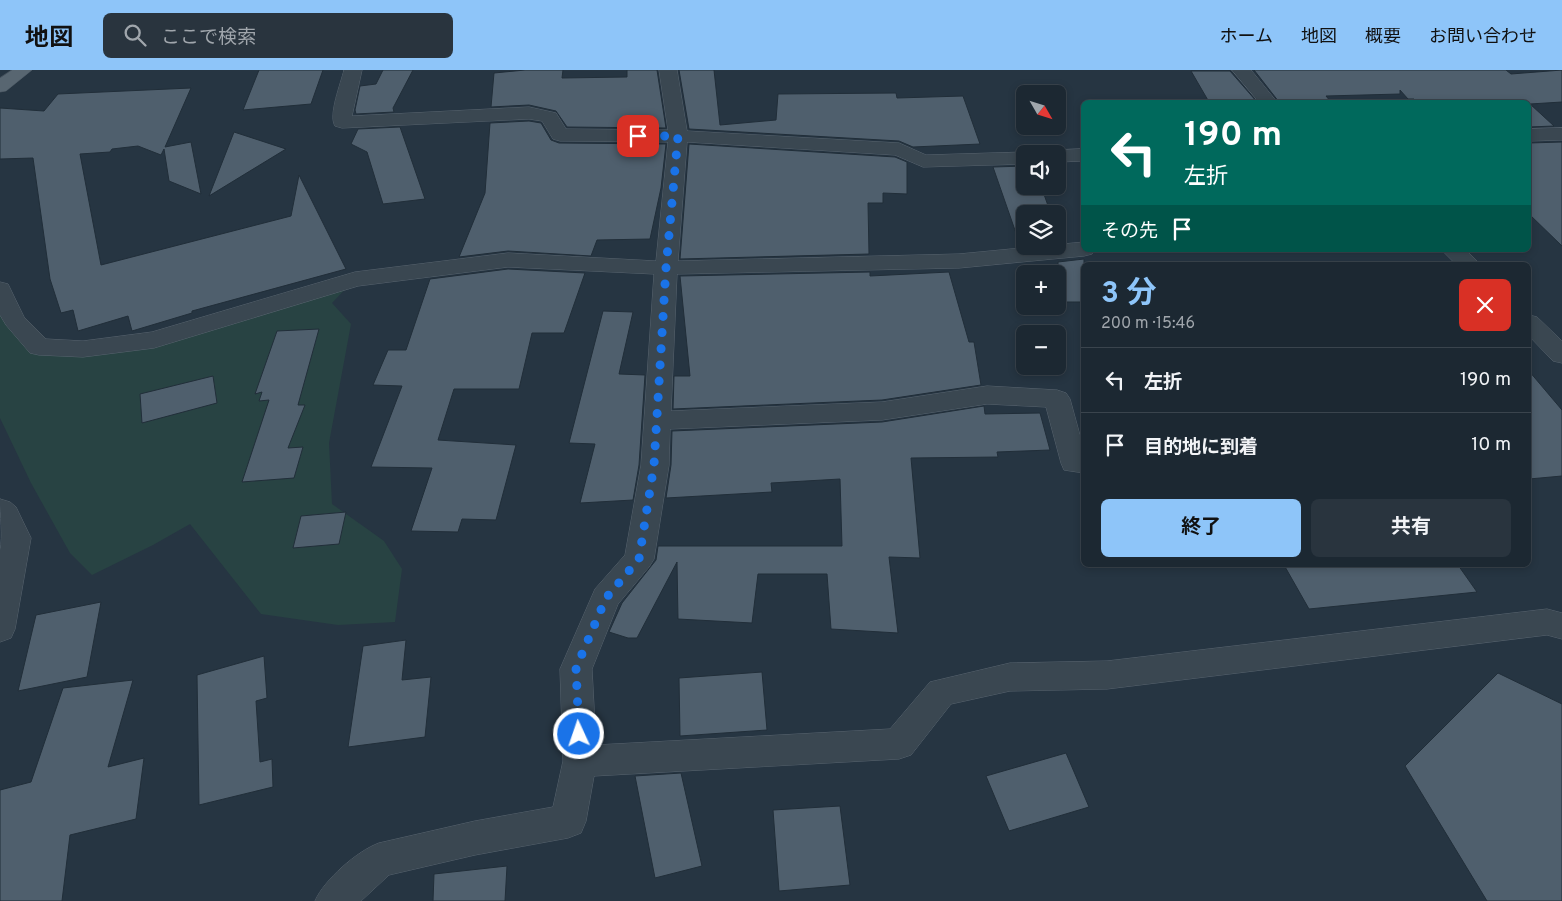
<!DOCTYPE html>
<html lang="ja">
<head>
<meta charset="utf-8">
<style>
  :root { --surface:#1c2832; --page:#29343e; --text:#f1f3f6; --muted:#a0a6ac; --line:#3a444d; --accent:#8ec5f9 }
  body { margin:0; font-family:Overpass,"Noto Sans JP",sans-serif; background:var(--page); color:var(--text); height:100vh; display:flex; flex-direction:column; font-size:19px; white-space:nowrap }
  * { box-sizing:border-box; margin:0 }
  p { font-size:16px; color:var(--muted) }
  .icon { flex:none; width:28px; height:28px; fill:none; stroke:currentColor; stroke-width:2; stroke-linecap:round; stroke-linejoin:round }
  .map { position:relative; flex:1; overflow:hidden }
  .panel { position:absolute; left:1081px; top:192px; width:450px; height:305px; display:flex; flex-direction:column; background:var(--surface); border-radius:8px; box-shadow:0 2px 8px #0003,0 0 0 1px var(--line) }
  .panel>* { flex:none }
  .hud { position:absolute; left:1081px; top:30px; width:450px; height:152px; border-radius:8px; box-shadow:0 2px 8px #0003,0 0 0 1px var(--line); background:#00695c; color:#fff; overflow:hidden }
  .needle { width:32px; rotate:129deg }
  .tools { position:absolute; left:1016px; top:15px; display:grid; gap:10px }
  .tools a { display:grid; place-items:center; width:50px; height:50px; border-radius:8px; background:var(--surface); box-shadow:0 2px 8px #0003,0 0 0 1px var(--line); font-size:25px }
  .pin { position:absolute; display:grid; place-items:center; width:42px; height:42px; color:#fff; margin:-21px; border-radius:10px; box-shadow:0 2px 8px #0006 }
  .me { position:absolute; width:55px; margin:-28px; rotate:357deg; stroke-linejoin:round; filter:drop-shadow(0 0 4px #0008) }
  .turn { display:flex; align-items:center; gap:18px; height:105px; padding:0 20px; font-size:22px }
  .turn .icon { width:65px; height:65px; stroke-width:2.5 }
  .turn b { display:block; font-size:35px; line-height:42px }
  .then { display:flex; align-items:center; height:48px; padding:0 20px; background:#0003; gap:10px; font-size:19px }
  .round { display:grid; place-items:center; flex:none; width:52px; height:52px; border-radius:8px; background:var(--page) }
  .overview { display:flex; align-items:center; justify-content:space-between; height:85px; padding:0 20px }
  h1 { font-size:30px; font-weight:700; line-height:38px; color:var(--accent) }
  .button { display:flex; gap:10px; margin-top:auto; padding:10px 20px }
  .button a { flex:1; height:58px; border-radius:8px; background:var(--accent); color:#111; font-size:20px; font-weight:700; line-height:58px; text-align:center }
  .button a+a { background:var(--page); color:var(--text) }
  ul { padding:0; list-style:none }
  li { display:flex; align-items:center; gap:15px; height:65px; padding:0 20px; border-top:1px solid var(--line) }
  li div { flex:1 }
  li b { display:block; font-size:19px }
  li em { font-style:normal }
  header { display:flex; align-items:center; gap:30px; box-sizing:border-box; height:70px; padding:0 25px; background:var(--accent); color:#111 }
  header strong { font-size:24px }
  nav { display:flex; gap:28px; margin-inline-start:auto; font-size:18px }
  .search { width:350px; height:45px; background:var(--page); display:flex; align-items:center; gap:12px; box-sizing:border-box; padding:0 18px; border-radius:8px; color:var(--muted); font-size:19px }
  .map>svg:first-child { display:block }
  .green { fill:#284343 }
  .building { fill:#4f5f6d; stroke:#212e39 }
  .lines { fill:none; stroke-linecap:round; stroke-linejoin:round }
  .minor-casing { stroke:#58646f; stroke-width:1 }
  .major-casing { stroke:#44505b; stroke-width:1 }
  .minor { fill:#3a4751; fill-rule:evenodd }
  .major { fill:#586671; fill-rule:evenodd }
  .route { stroke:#1a73e8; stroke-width:9; stroke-dasharray:0 16.2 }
</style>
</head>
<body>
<header>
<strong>地図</strong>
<div class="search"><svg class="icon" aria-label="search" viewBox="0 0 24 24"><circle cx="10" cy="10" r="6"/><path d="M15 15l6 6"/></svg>ここで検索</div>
<nav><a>ホーム</a><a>地図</a><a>概要</a><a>お問い合わせ</a></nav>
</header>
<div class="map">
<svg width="1562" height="831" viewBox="0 0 1562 831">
  <rect width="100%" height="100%" fill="#263542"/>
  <!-- green -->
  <path class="green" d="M355 209 332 233 351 254 329 373 332 434 384 471 402 499 395 552 338 555 261 544 190 454 153 475 92 505 70 483 31 413 0 348V219L39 277 154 270Z"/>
  <!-- building -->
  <g class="building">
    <path d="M259 0H323L311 34 243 40Z"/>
    <path d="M383 0H413L393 38 394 42 356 44 355 40 360 16 376 14Z"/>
    <path d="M525 0H563L562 8 627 7V0H657L666 58 567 57 556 41 529 35 491 37 494 3Z"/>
    <path d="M679 0H714L720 55 776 50 778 24 896 23 897 28 963 26 980 74 913 77 899 71 689 59Z"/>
    <path d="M1254 0H1506L1511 4 1562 0V32L1530 34 1554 56 1529 57V32H1417L1414 29H1408L1400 20V24L1326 26 1331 32H1279Z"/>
    <path d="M1191 1H1230L1257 32H1209Z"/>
    <path d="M191 18 165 77 191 72 201 124 169 111 164 79 161 85 138 76 112 79 110 82 80 84 101 195 291 146 299 105 346 199 192 241V243L132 261 128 246 78 261 73 240 61 243 50 209 33 88 0 89V38L44 41 58 24Z"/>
    <path d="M529 51 541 53 551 70 559 73 666 74 661 118 650 169 597 170 591 186 508 181 459 187 485 123 490 53Z"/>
    <path d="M400 57 425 129 383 134 367 82 351 74 358 59Z"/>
    <path d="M234 62 286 79 209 126Z"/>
    <path d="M1562 72V176L1529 144V73Z"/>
    <path d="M689 74 895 87 907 92V124L883 123V133H868L869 184 680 189Z"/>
    <path d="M1025 96V116H1041L1051 144H1025V166H1017L993 97Z"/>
    <path d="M1084 189V232H1058V192Z"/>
    <path d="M508 199 585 203 564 263H532L519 319H454L438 370 516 375 496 450 462 449 458 462 411 461 432 398 371 397 402 316 373 315 388 280H406L430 209Z"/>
    <path d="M870 202V206L949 202 969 272H974L981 315 882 330 673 339 674 306H690L680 206Z"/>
    <path d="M603 241 633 242 619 304 645 305 639 395 633 430 580 433 595 374 569 373Z"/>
    <path d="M319 259 298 335H305L288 378 303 377 294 408 242 412 269 330 259 331 262 322 255 324 277 261Z"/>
    <path d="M1529 301 1562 340V406L1529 409Z"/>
    <path d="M213 306 217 333 142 353 140 324Z"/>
    <path d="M984 336 985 344 1040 343 1050 380 997 382 998 387 911 388 920 488 889 487 898 563 831 559 827 504H758L752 553 678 549 677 492 637 568H628L609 562 622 533 656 490 658 476H842L840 409 771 413 772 422 666 428 671 395 672 361 882 352Z"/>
    <path d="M346 442 339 474 293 478 301 446Z"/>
    <path d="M1284 495H1458L1477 522 1309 539Z"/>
    <path d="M101 532 87 607 18 621 36 545Z"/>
    <path d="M406 570 402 610 431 607 425 667 348 677 363 576Z"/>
    <path d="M264 586 267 628 256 631 260 692 272 689 273 717 199 735 197 605Z"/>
    <path d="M762 602 767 660 680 666 679 608Z"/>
    <path d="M1498 603 1562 634V831H1487L1405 696Z"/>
    <path d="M133 610 108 697 144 688 136 749 70 765 62 831H0V720L31 712 63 618Z"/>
    <path d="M1066 683 1089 737 1009 761 986 706Z"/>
    <path d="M681 703 702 796 655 808 635 706Z"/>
    <path d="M840 736 850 815 779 821 773 740Z"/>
    <path d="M507 796 505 831H433L434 804Z"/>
  </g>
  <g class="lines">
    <defs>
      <g id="minor">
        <path d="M344 0H362L352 46 529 37 556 43 566 59 668 60 659 0H677L687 61 899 73 926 85 1025 82 1032 84H1025V94L923 97 895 85 687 72 678 191 959 184 1084 172V180H1094L1092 184 1084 186 959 198 677 204 671 341 882 332 987 316 1057 320 1066 323 1070 329 1084 380V403L1064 400 1061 393 1046 337 987 334 882 350 670 359 669 395 654 489 649 497 618 534 592 599 596 675 890 659 930 612 1010 593 1107 591 1547 539 1562 543V569L1547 565 1107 619 1010 621 951 634 911 685 899 689 594 706 586 751 581 763 568 768 475 785 389 805 361 831H315C324 810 357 781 379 773L475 751 553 737 563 691 560 599 595 519 625 485 641 395 654 204 508 197 358 216 154 278 83 287 39 285 30 283 6 255 0 245V212L8 214 24 247 46 269 83 271 152 262 355 202 508 183 656 191 668 72 560 71 553 69 542 51 529 49 342 58 335 56C328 45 341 13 344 0Z"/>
        <path d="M1232 0H1251L1277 32H1259Z"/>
        <path d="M1562 58V70L1529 71V59Z"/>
        <path d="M1084 79V91L1058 92V84H1050L1058 80Z"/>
        <path d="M1442 180H1466L1481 195H1457Z"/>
        <path d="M1529 245 1537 247 1562 271V293L1553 291 1529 266Z"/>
        <path d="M0 429 10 432 16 437 31 468 15 559 11 568 0 572V481C3 465 0 446 0 429Z"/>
      </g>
      <path id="major" d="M12 0H32L6 21 0 22V8Z"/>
    </defs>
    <!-- minor casing -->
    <use href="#minor" class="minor-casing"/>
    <!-- major casing -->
    <use href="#major" class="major-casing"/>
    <!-- minor -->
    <use href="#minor" class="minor"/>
    <!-- major -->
    <use href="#major" class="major"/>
  </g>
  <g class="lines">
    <!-- route -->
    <path class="route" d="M579 664 576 598 606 528 639 489 654 395 666 198 678 66H638"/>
  </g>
</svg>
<div class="tools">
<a><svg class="needle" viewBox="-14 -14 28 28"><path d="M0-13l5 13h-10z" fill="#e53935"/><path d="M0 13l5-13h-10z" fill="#a0a6ac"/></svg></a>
<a><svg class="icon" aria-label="sound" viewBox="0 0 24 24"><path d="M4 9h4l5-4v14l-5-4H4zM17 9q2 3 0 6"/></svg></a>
<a><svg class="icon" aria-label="layers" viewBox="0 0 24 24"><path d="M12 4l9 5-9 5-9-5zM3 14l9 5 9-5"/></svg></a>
<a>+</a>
<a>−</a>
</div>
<div class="pin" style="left:638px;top:66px;background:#d93025"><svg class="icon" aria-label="arrive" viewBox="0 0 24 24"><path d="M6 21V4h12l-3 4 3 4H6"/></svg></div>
<svg class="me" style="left:579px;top:664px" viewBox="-20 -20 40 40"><circle r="17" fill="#1a73e8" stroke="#fff" stroke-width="3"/><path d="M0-11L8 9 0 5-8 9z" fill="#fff"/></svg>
<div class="hud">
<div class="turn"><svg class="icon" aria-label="left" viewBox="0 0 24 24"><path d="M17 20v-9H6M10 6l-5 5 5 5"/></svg><div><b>190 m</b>左折</div></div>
<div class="then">その先<svg class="icon" aria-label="arrive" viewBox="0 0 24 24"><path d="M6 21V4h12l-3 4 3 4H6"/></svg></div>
</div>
<section class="panel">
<div class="overview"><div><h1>3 分</h1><p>200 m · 15:46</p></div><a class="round" style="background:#d93025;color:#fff"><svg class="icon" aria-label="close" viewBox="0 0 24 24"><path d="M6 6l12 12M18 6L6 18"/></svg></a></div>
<ul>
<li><svg class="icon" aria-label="left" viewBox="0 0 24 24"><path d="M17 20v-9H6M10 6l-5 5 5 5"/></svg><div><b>左折</b></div><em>190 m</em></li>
<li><svg class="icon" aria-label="arrive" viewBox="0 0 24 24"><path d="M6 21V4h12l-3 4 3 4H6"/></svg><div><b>目的地に到着</b></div><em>10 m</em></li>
</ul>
<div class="button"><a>終了</a><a>共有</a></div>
</section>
</div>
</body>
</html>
